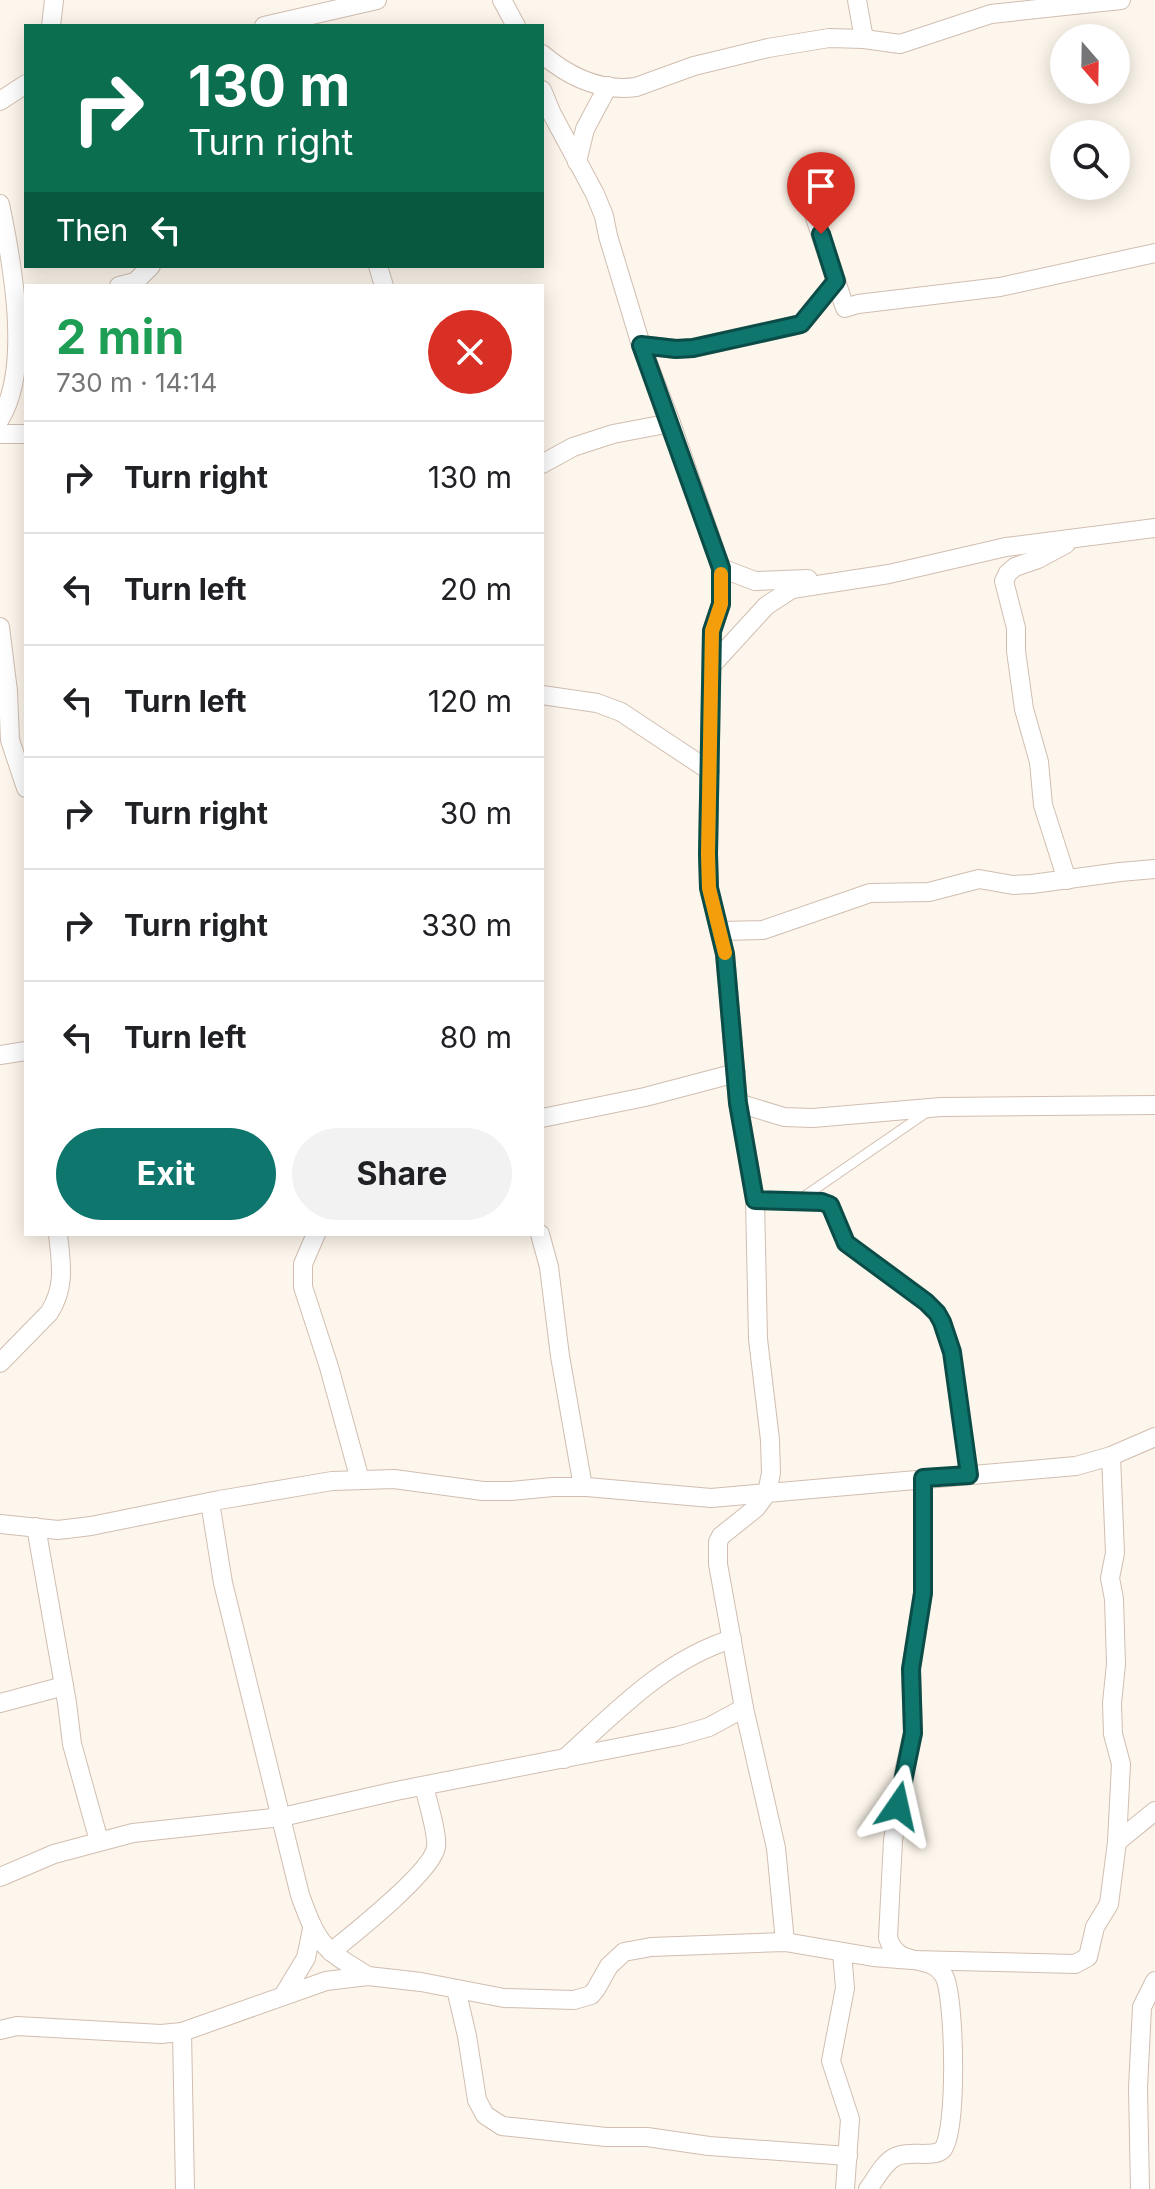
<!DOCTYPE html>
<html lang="en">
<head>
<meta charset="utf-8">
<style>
  :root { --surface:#fff; --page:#f2f2f2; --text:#202124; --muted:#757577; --line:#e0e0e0; --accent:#0f766e }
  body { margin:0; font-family:Inter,sans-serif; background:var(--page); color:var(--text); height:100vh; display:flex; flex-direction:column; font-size:30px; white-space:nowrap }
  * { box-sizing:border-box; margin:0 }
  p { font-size:26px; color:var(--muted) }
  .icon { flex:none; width:44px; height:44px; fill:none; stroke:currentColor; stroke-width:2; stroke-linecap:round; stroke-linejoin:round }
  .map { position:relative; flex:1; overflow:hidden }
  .side { position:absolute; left:24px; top:284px; width:520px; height:952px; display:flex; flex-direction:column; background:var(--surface); border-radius:0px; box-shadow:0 4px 20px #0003 }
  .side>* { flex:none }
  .hud { position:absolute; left:24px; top:24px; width:520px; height:244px; border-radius:0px; box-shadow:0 4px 20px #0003; background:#0b6e4f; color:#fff; overflow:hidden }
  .needle { width:52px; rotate:160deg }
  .fabs { position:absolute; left:1050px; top:24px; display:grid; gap:16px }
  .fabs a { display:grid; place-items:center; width:80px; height:80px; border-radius:50%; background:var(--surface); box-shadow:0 4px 20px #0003; font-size:40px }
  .pin { position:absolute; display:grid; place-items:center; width:68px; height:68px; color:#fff; margin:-82px -34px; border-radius:50% 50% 50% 0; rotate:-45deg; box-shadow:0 0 8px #0007 }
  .pin .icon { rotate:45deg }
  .me { position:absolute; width:88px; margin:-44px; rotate:11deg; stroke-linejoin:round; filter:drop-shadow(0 0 6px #0008) }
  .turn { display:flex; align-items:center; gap:28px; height:168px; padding:0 32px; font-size:36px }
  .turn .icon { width:104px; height:104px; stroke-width:2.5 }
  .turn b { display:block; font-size:56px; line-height:68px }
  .then { display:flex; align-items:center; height:76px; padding:0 32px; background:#0003; gap:16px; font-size:30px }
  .round { display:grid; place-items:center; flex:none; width:84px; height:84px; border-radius:42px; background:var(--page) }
  .headline { display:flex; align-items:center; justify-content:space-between; height:136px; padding:0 32px }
  h1 { font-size:48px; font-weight:700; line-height:60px; color:#1e9e55 }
  .primary-button { display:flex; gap:16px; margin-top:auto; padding:16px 32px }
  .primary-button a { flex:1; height:92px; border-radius:48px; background:var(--accent); color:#fff; font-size:32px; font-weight:700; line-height:92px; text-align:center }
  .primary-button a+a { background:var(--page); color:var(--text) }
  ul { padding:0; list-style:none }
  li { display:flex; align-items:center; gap:24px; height:112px; padding:0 32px; border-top:2px solid var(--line) }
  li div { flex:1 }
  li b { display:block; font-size:30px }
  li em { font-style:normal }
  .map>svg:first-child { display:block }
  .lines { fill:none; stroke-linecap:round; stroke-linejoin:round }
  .lane-casing { stroke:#d1beb0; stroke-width:11 }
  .street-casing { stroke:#d1beb0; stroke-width:20 }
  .lane { stroke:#fff; stroke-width:9 }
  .street { stroke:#fff; stroke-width:18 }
  .route-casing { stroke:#0a4d48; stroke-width:20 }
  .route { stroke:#0f766e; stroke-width:14 }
  .slow { stroke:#f59e0b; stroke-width:14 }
</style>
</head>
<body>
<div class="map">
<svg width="1155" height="2189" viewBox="0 0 1155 2189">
  <rect width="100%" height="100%" fill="#fdf6ec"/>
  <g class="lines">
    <defs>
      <g id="lane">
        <path d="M755 1200H799L828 1204 846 1243 926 1302 937 1313 942 1322 952 1352 969 1475"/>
        <path d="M799 1200 927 1112"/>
      </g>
      <g id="street">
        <path d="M502 0 516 26"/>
        <path d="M857 0 864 39"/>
        <path d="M51 26 54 0"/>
        <path d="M264 26 377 0"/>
        <path d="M542 54C568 76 600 92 636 87L694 66 768 48 829 38 864 39 900 44 991 14 1121 0"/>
        <path d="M542 90 552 114 595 194 604 216 608 236 641 345 671 423 721 568V604L712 631 708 854 709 888 725 954 738 1103 755 1200 758 1339 770 1440 771 1473 767 1493 756 1508 721 1536 718 1542V1564L744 1708 776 1848 785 1942"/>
        <path d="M0 101 26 84"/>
        <path d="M577 162 585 129 608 86"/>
        <path d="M805 187 836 281"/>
        <path d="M0 204C12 261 32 368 0 419"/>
        <path d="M378 266 384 286"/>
        <path d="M119 286 135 282 151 266"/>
        <path d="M641 345 676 349 693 348 801 324 836 281 845 308 858 304 1000 287 1155 253"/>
        <path d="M0 434H26"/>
        <path d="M542 464 573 447 613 434 671 423"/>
        <path d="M1066 544 1038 559 1015 567 1008 573 1004 581 1016 628V651L1024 709 1039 762 1043 805 1067 880"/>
        <path d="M721 568 755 581 808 579"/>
        <path d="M0 627 8 691 10 740 26 788"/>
        <path d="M713 664 766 606 792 589 889 574 1006 547 1155 528"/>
        <path d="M542 695 597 703 621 712 710 771"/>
        <path d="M721 931 763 930 870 893 929 892 979 879 1013 885 1032 884 1120 872 1155 869"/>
        <path d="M0 1055 26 1051"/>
        <path d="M738 1103 784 1117 813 1118 941 1107 1155 1105"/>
        <path d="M542 1118 645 1097 736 1073"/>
        <path d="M316 1234 303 1264V1287L329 1367 360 1480"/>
        <path d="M540 1234 549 1267 560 1356 583 1487"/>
        <path d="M0 1363 49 1313C66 1287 61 1263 58 1234"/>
        <path d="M210 1502 223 1583 300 1895C318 1945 323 1949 368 1976"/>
        <path d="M0 1524 58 1530 91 1526 219 1500 332 1481 394 1479 483 1491H511L553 1487H587L711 1498 1076 1466 1111 1456 1155 1437"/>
        <path d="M36 1527 67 1703 72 1744 99 1841"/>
        <path d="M0 1703 64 1686"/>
        <path d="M564 1759C615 1713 664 1660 732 1639"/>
        <path d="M1117 1842 1155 1811"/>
        <path d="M0 1877 54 1854 133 1833 282 1817 396 1791 678 1736 709 1727 744 1708"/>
        <path d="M331 1952C352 1935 433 1871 436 1847 438 1834 427 1800 424 1786"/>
        <path d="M842 1952 845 1988 831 2061 850 2119 845 2189"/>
        <path d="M456 1989 467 2036 477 2100 485 2115 502 2126 606 2137H647L709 2146 848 2156"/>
        <path d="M283 1996 306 1958 312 1929"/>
        <path d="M0 2030 17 2026 161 2034 182 2032 326 1981 368 1976 421 1982 504 1998 574 2000 591 1995 596 1989 609 1966 624 1952 651 1947 785 1942 873 1957 912 1960 1075 1964 1088 1957 1095 1927 1109 1904 1117 1842 1121 1764 1113 1734 1112 1703 1116 1664 1114 1599 1110 1578 1115 1553 1111 1456"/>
        <path d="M182 2032 185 2189"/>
        <path d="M868 2189C876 2179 883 2163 895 2157 908 2150 933 2158 942 2150 958 2136 955 1995 944 1976 931 1952 898 1970 888 1938L893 1840 905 1768 913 1733 911 1669 923 1593V1478"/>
        <path d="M1140 2189 1138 2088 1142 2007 1155 1981"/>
      </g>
    </defs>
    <!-- lane casing -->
    <use href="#lane" class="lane-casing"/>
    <!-- street casing -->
    <use href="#street" class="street-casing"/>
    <!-- lane -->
    <use href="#lane" class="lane"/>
    <!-- street -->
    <use href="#street" class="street"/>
  </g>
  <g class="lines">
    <defs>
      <path id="route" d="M821 234 836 281 801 324 693 348 676 349 641 345 721 568V604L712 631 708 854 709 888 725 954 738 1103 755 1200 822 1202 830 1205 846 1243 926 1302 937 1313 942 1322 952 1352 969 1475 923 1478V1593L911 1669 913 1733 898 1806"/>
    </defs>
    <!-- route casing -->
    <use href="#route" class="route-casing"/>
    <!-- route -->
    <use href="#route" class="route"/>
    <!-- slow -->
    <path class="slow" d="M721 574V604L712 631 708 854 709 888 725 953"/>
  </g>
</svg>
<div class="fabs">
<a><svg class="needle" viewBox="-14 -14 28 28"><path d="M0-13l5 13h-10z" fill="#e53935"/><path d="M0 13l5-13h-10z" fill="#757577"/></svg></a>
<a><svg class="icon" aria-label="search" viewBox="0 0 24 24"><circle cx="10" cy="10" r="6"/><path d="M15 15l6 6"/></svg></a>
</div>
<div class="pin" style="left:821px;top:234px;background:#d93025"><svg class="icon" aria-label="arrive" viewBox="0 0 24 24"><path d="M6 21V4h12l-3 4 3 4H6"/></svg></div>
<svg class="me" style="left:898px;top:1806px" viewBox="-20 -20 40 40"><path d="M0-17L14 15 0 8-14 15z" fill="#0f766e" stroke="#fff" stroke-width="4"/></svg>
<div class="hud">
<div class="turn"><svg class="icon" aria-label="right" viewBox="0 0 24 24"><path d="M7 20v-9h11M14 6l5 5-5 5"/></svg><div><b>130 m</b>Turn right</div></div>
<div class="then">Then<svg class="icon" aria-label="left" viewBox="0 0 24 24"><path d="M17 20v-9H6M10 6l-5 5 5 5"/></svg></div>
</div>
<section class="side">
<div class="headline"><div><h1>2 min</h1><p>730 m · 14:14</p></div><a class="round" style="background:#d93025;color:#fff"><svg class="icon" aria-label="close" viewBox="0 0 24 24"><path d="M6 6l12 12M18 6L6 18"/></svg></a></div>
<ul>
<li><svg class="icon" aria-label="right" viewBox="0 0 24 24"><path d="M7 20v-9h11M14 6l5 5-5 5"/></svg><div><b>Turn right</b></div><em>130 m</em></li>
<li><svg class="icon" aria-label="left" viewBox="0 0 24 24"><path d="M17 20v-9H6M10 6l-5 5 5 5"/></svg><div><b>Turn left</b></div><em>20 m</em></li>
<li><svg class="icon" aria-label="left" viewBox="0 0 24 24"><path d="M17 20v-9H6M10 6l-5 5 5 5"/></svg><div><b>Turn left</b></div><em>120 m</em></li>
<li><svg class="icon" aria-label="right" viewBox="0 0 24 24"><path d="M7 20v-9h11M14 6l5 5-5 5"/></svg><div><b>Turn right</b></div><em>30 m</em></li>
<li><svg class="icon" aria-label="right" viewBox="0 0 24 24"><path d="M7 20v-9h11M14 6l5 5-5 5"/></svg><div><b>Turn right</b></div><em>330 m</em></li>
<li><svg class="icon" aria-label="left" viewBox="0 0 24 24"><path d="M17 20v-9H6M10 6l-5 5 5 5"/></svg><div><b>Turn left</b></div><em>80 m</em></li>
</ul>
<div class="primary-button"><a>Exit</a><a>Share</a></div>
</section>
</div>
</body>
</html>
